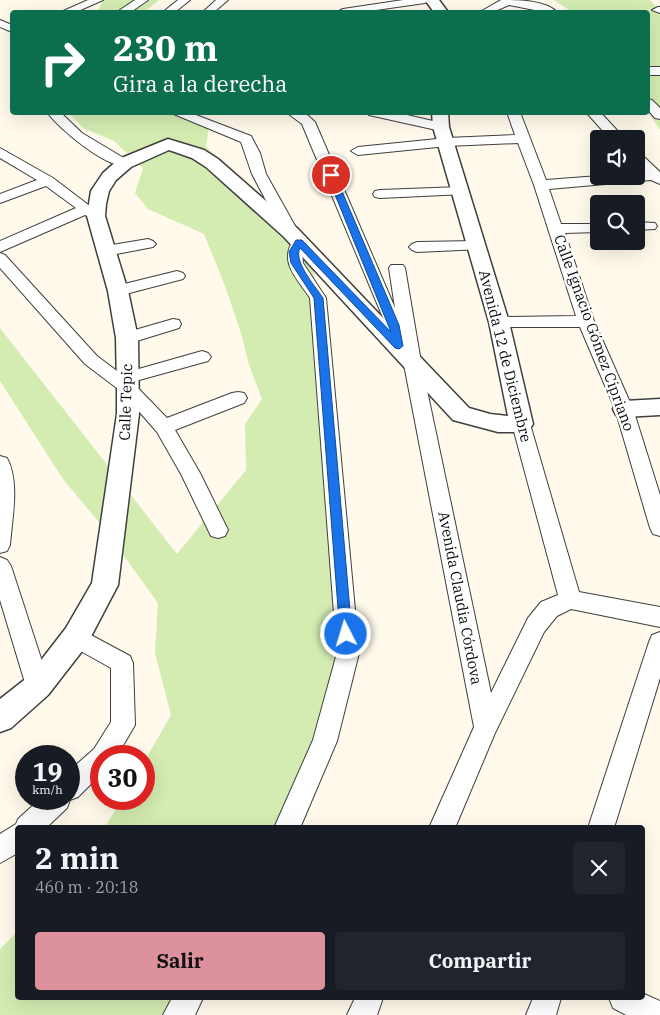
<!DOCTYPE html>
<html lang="es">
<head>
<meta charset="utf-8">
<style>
  :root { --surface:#171b24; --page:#20242c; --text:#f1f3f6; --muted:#9ea1a6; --accent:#dd919c }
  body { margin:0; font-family:"IBM Plex Serif",serif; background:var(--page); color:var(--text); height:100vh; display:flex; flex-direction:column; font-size:19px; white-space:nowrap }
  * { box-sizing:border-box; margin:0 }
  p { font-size:16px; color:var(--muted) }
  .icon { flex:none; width:28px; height:28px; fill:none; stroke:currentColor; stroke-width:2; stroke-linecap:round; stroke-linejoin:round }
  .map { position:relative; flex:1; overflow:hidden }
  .side { position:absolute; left:15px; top:825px; width:630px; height:175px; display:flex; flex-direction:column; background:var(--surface); border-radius:5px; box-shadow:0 5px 20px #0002 }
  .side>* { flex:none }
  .banner { position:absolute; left:10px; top:10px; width:640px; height:105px; border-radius:5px; box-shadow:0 5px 20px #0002; background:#0b6e4f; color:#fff; overflow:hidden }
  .controls { position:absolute; left:590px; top:130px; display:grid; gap:10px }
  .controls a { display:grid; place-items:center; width:55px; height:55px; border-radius:5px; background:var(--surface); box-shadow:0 5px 20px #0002; font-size:25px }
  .speed { position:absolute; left:15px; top:745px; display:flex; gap:10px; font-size:25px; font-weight:700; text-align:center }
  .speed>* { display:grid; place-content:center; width:65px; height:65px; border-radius:50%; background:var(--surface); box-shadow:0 5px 20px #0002; line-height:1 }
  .speed small { font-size:12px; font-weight:400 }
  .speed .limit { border:8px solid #d22; background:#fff; color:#111 }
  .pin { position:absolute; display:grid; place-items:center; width:42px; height:42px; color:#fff; margin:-21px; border:2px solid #fff; border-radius:50%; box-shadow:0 1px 5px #0007 }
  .me { position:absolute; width:55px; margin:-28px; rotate:355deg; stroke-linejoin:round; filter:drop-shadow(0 0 4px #0008) }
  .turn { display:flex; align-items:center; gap:18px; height:105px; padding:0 20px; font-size:22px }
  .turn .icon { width:65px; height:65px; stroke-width:2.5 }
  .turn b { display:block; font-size:35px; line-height:42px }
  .round { display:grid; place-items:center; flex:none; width:52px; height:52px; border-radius:5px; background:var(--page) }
  .head { display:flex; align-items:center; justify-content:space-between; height:85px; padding:0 20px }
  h1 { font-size:30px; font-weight:700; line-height:38px }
  .cta { display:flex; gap:10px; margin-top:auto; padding:10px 20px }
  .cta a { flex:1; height:58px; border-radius:5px; background:var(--accent); color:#111; font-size:20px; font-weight:700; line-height:58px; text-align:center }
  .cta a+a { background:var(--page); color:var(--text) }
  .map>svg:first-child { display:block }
  .green { fill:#d4ecb2 }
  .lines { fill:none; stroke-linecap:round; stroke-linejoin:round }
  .minor-casing { stroke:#3f3f3f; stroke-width:2 }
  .tertiary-casing { stroke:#3f3f3f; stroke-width:3 }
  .minor { fill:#fff; fill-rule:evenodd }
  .tertiary { fill:#fff; fill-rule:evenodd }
  .route { fill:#1a73e8; stroke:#114b97 }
  .labels { text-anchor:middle; stroke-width:5; stroke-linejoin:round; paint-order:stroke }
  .street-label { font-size:15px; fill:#0c0c0c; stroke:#fff }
</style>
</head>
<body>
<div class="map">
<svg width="660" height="1015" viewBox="0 0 660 1015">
  <rect width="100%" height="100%" fill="#fffaeb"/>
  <!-- green -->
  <g class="green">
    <path d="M103 0H159L144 12H94L98 11Z"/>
    <path d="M554 0H650L660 11V130L648 112V12H572Z"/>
    <path d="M182 112 209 126 206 147 289 219 313 262 328 438 338 662 309 759 276 827H105L122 799H144V762L171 715 155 653 158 603 103 527 63 479 0 381V328L177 554 246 470 245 424 262 399 249 365 241 333 225 286 204 234 148 209 135 193 143 168 114 141 83 128 69 113Z"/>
    <path d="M17 932 18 998H194L179 1015H0V949Z"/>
  </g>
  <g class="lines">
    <defs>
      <g id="minor">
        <path d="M88 0H103L76 12H61Z"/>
        <path d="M135 0H148L131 12H119L120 10Z"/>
        <path d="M178 0H190L175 12H163Z"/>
        <path d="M216 0H228L214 12H203Z"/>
        <path d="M403 0H430L425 3 362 12H337L343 9Z"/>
        <path d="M501 0C517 0 545 0 557 12H545L509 5 493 12H480Z"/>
        <path d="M658 7H660V13L652 10Z"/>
        <path d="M0 20 12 25V32L0 27Z"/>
        <rect x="648" y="67" width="12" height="8"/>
        <path d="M648 99 652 100 660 108V119L655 118 648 110Z"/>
        <path d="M47 112H60L82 133 132 163 130 166C109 171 59 129 47 112Z"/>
        <path d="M169 112H188L251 136 260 153 266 174 299 233 296 236H286L283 233 252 174 241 142Z"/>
        <path d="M286 112H304L315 122 395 308 389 268 391 265H403L405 268 421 362 491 693 528 618 541 602 558 595 512 424 514 419 521 417 528 419 530 424 579 592 660 607V627L571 609 557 616 544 632 495 733 455 828H429L474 727 401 349 392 348 386 325 302 124Z"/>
        <path d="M368 112H394L446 124 448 127 441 131 369 115Z"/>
        <path d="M507 112H520L546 180 599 176H636V172H643L636 165V153L641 154 660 172V184L651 180 549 189 561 224H599V232L565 233 594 321 633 409 660 495V536L653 534 650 528 615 409 580 327H499L493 326 491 322 493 318 499 317 576 316 534 185 518 143 447 146 358 155 351 151 358 147 447 138 515 135Z"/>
        <path d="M586 112H600L625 139H610Z"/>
        <path d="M0 148 53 178 103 216 101 219 96 220 85 215 0 252V241L76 208 46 186 0 203V194L37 180 0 158Z"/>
        <path d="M460 187 465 188 467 191 465 194 380 198 375 197 373 194 375 191 380 190Z"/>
        <path d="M636 222 655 223 657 226 655 229 636 230Z"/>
        <path d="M299 237 304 239 307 242 302 252 303 263 326 298 359 653 337 741 300 828H274L313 740 337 653 310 298C297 278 278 262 294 239Z"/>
        <path d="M148 239 153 241 156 244 153 247 106 256 101 254 98 251 101 248 106 246Z"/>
        <path d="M477 241 482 243 485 246 482 249 417 252 412 250 409 247 412 244 417 242Z"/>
        <path d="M0 253 5 255 97 356 121 374 202 351 208 353 211 357 208 361 132 382 167 418 232 393 238 392 244 393 247 398 244 403 175 430 200 473 228 530 225 536 218 538 211 536 181 474 157 432 122 392 85 364 0 268Z"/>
        <path d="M177 271 183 273 185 276 183 279 118 296 112 295 110 291 112 287Z"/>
        <path d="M173 319 179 320 181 324 179 328 127 344 121 342 119 338 121 334Z"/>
        <path d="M0 456 7 458C20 482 12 518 10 545L7 551 0 553Z"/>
        <path d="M0 557 7 560 11 566 50 686 46 694 38 697 30 694 26 686 0 600Z"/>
        <path d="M76 627 130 656 133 663 135 725 117 756H101V774L78 797 70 800 67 808 46 828H18V853L0 863V834L16 824 18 819 40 799H69V771L94 749 111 722V668L68 644 65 637 68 630Z"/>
        <path d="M660 632V678L614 828H588L649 642 652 635Z"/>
        <path d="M642 993 660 1001V1015H626L613 1008 609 998H642Z"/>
        <path d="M172 998H203L195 1015H163Z"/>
        <path d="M355 998H383L377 1015H347Z"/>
        <path d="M533 998H561L556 1015H526Z"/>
      </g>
      <g id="tertiary">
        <path d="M425 0H439L448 12H434Z"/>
        <path d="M432 112H448L449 127 509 322 533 424 529 430 521 432H498L453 420 284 237 206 167 192 158 169 150 131 167 116 180 109 191 106 204 105 216 128 291 138 338 139 414 118 585 86 646 48 695 11 728 0 732V699L28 677 66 628 92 583 117 414V388L116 338 108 291 87 216 91 191 103 173 119 159 168 139 204 150 218 159 298 229 469 408 490 414 508 416 489 322 433 127Z"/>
        <path d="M660 399V415L624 417 616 415 613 409 616 403 624 401Z"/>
      </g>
    </defs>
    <!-- minor casing -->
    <use href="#minor" class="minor-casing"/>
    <!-- tertiary casing -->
    <use href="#tertiary" class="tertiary-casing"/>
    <!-- minor -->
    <use href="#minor" class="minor"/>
    <!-- tertiary -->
    <use href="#tertiary" class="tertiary"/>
  </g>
  <!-- route -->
  <path class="route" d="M328 173 335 175 399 325 403 346 399 349 395 348 300 248C293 261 315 286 323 298L352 634 351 638 346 640 342 638 340 634 314 298 291 263 289 252 296 240H302L391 332 327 175Z"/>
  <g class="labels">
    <!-- street labels -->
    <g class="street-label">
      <text transform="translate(594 333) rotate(70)" y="5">Calle Ignacio Gómez Cipriano</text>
      <text transform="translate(505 356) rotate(76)" y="5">Avenida 12 de Diciembre</text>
      <text transform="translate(126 402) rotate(-88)" y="5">Calle Tepic</text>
      <text transform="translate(460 598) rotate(79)" y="5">Avenida Claudia Córdova</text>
    </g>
  </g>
</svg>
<div class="controls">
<a><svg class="icon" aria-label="sound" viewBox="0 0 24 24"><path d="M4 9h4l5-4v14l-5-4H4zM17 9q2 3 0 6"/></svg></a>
<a><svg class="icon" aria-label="search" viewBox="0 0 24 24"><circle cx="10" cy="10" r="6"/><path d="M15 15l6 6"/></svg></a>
</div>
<div class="speed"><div>19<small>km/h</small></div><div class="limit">30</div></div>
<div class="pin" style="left:331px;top:175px;background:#d93025"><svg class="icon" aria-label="arrive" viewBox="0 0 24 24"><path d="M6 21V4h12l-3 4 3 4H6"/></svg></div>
<svg class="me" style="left:346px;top:634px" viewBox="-20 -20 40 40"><circle r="17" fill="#1a73e8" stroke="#fff" stroke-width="3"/><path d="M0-11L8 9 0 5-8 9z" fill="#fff"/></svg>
<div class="banner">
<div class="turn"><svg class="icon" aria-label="right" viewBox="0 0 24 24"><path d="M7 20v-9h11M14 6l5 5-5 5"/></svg><div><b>230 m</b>Gira a la derecha</div></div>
</div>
<section class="side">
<div class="head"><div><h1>2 min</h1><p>460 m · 20:18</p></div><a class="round"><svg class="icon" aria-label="close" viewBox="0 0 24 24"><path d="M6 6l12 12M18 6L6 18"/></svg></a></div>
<div class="cta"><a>Salir</a><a>Compartir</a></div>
</section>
</div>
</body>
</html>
